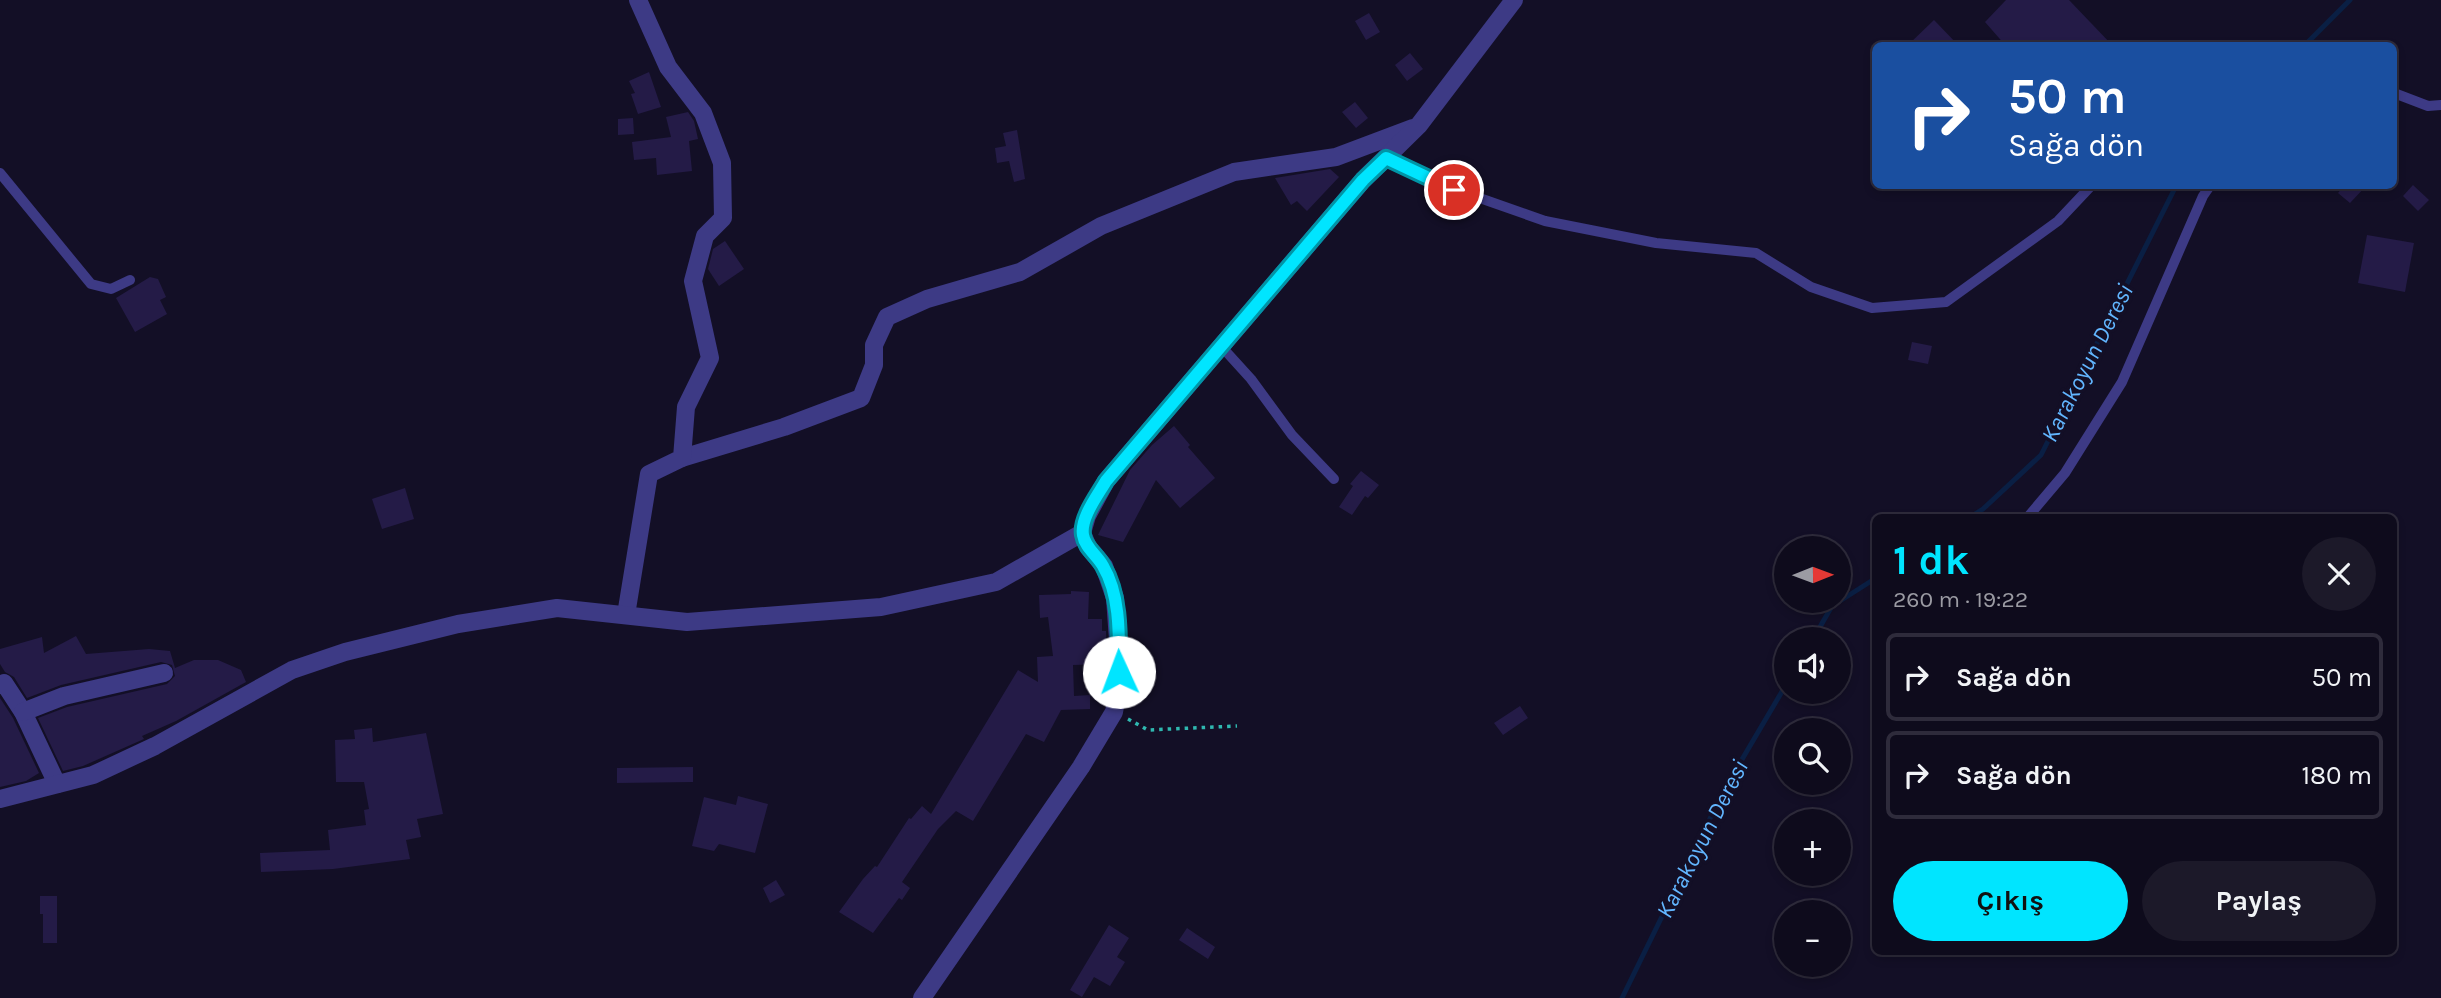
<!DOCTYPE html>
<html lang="tr">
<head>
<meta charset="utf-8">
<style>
  :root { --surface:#0e0b1c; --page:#1c1929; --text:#f1f3f6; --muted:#9b9ba3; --line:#2e2b3b; --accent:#00e5ff }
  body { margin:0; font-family:Karla,sans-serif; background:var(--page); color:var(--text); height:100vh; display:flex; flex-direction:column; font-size:26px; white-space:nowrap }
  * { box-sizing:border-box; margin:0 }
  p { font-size:23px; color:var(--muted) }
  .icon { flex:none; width:38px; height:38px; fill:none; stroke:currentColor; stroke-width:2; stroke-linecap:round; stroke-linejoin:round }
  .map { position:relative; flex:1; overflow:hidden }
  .details { position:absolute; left:1872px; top:514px; width:525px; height:441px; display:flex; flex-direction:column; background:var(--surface); border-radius:10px; box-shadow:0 4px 10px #0003,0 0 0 2px var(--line) }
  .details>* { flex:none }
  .hud { position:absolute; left:1872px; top:42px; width:525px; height:147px; border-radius:10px; box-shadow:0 4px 10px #0003,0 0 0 2px var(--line); background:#1a4fa0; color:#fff; overflow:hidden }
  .needle { width:46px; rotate:89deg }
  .fabs { position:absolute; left:1774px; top:536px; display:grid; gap:14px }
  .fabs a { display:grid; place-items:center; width:77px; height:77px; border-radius:50%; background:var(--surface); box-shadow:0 4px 10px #0003,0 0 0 2px var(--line); font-size:35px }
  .pin { position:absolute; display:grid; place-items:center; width:60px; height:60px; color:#fff; margin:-30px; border:4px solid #fff; border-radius:50%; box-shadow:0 2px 7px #0007 }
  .me { position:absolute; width:77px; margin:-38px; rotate:358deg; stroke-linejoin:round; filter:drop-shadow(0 0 5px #0008) }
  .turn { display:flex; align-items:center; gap:24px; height:147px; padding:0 21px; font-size:32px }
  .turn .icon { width:91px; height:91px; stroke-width:2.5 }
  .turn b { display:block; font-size:49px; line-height:60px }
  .round { display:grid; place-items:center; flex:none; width:74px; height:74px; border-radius:37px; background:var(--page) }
  .headline { display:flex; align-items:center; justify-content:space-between; height:119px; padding:0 21px }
  h1 { font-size:42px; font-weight:700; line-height:52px; color:var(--accent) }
  .cta { display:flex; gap:14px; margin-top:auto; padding:14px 21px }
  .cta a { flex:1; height:80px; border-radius:42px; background:var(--accent); color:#111; font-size:28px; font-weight:700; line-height:80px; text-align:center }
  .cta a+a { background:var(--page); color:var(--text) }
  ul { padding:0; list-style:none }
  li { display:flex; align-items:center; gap:21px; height:88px; margin:0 14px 10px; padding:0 7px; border:4px solid var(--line); border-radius:10px }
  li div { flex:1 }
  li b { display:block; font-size:26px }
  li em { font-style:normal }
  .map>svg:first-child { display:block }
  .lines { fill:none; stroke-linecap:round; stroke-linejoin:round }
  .stream { stroke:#0a1f44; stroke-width:5 }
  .building { fill:#241b47 }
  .path { stroke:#2fb8b0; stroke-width:3.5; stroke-dasharray:3.5 5; stroke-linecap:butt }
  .service { stroke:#3d3a85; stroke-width:10 }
  .minor { stroke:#3d3a85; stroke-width:18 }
  .route-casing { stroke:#0095a6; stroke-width:18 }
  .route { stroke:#00e5ff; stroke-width:12 }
  .labels { text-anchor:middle; stroke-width:7; stroke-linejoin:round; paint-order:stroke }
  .water-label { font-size:24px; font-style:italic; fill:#62b6ff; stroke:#130f26 }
</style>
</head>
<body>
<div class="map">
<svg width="2441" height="998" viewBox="0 0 2441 998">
  <rect width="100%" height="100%" fill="#130f26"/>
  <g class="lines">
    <!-- stream -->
    <g class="stream">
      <path d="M2304 46 2350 0"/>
      <path d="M1969 518 1983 509 2041 455 2176 186"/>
      <path d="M1813 639 1832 606 1876 578"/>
      <path d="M1622 998 1724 790 1787 683"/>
    </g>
  </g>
  <!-- building -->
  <g class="building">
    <path d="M2006 0H2069L2113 46H2006L1985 22Z"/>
    <path d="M1369 13 1380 32 1366 40 1355 21Z"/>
    <path d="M1934 20 1959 46H1907Z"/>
    <path d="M1410 53 1423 69 1407 81 1395 65Z"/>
    <path d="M649 72 661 107 638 114 631 94 635 93 629 81Z"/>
    <path d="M1355 102 1368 118 1356 128 1342 112Z"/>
    <path d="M688 112 694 121 698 139 689 141 692 171 657 175 656 158 634 160 632 142 671 137 666 117Z"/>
    <path d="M633 118 634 134 618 135V119Z"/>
    <path d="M1017 130 1025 179 1014 182 1009 161 997 163 995 148 1006 146 1003 133Z"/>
    <path d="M1330 169 1339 177 1307 211 1297 201 1291 205 1275 178Z"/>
    <path d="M2413 185 2429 200 2418 211 2403 196Z"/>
    <path d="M2344 186H2366L2350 203 2338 193Z"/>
    <path d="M2367 235 2414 243 2405 292 2358 283Z"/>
    <path d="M725 241 744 269 719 286 708 269 713 249Z"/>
    <path d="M150 277 158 279 166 297 160 300 167 314 135 332 116 298Z"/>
    <path d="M1912 342 1932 346 1928 364 1908 360Z"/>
    <path d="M1174 426 1190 445 1188 447 1215 478 1180 508 1156 480 1123 542 1098 535 1130 470 1152 445Z"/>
    <path d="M1361 471 1379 485 1368 498 1365 496 1352 515 1339 507 1353 486 1350 484Z"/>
    <path d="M405 488 414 519 382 529 372 499Z"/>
    <path d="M1071 591 1089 592 1088 619H1102V631H1106L1107 664 1073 665 1074 696 1090 695V709L1061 710 1044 742 1026 734 973 821 956 811 938 829 902 882 910 888 902 900 899 898 873 933 839 912 863 879 875 866 877 867 909 818 911 819 922 806 931 814 1018 670 1038 682 1037 657 1053 656 1048 617 1040 618 1039 595 1071 594Z"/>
    <path d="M76 636 86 654 149 649 170 651 175 668 194 660H218L241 670 246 682 176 721 142 736 144 739 83 766 63 771 38 718 67 707 167 684 175 676 172 665 161 662 61 685 27 698 14 677 5 672 0 664V649L42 637 44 653Z"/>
    <path d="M0 698 13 718 39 773 26 781 0 787Z"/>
    <path d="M1520 706 1528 718 1503 735 1494 723Z"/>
    <path d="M372 728 373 742 426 733 443 814 417 819 421 837 406 840 410 859 333 869 261 872 260 853 330 850 328 830 366 825 364 810 369 809 364 782H336L335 740 355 739 354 730Z"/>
    <path d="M693 767V782L617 783V768Z"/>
    <path d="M738 796 768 804 755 853 719 844 714 851 692 846 704 797 736 805Z"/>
    <path d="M776 880 785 895 770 903 763 888Z"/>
    <path d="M40 896H57V943H43V914H40Z"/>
    <path d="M1109 925 1129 938 1117 957 1125 962 1110 986 1094 977 1082 997 1070 990Z"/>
    <path d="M1187 928 1215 947 1208 959 1179 940Z"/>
  </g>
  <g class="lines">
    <!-- path -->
    <path class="path" d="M1128 719 1148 730 1237 726"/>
    <!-- service -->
    <g class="service">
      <path d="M2394 93 2428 106 2441 105"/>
      <path d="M1386 158 1454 189 1545 221 1656 243 1756 253 1811 287 1872 308 1946 302 2058 221 2091 186"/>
      <path d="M0 173 91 284 111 289 130 280"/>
      <path d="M1221 346 1251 379 1292 435 1334 479"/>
      <path d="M2027 518 2065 473 2122 382 2203 196 2210 186"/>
    </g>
    <!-- minor -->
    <g class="minor">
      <path d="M682 458 784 427 861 398 874 365V345L887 317 927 299 1020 272 1101 226 1234 172 1336 157 1413 128"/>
      <path d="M626 615 649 474 682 458 686 407 710 358 693 281 705 236 723 218 722 163 703 113 668 67 638 0"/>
      <path d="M0 685 4 683 23 712 57 784"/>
      <path d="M23 712 64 696 164 673"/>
      <path d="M0 799 93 775 155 746 292 670 345 652 458 624 557 608 687 622 881 607 996 582 1082 533"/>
      <path d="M922 998 1081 767 1114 712 1118 690 1119 654 1115 598 1104 566 1088 547 1082 533 1087 516 1106 481 1363 180 1419 125 1514 0"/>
    </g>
  </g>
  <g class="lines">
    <defs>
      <path id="route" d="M1119 672C1119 638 1121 596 1103 566 1097 555 1085 548 1083 535 1080 518 1098 495 1106 481L1363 180 1386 158 1454 190"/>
    </defs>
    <!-- route casing -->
    <use href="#route" class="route-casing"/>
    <!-- route -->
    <use href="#route" class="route"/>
  </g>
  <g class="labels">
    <!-- water labels -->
    <g class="water-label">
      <text transform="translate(2087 363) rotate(-63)" y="8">Karakoyun Deresi</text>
      <text transform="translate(1702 839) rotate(-63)" y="8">Karakoyun Deresi</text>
    </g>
  </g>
</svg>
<div class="fabs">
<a><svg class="needle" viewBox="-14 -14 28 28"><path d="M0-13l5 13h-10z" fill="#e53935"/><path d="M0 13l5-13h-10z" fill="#9b9ba3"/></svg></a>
<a><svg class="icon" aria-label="sound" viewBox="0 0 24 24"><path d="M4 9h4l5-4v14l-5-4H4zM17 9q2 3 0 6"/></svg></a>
<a><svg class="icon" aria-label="search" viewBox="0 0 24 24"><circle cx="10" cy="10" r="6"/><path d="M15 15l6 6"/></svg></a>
<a>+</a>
<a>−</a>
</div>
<div class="pin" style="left:1454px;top:190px;background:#d93025"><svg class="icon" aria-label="arrive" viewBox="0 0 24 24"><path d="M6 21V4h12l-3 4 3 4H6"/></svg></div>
<svg class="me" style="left:1119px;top:672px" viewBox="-20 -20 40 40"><circle r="19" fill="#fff"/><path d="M0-13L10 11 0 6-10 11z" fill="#00e5ff"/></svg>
<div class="hud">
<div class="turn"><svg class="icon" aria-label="right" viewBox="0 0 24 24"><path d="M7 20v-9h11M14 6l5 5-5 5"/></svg><div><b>50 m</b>Sağa dön</div></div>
</div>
<section class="details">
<div class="headline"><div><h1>1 dk</h1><p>260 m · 19:22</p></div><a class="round"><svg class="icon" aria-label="close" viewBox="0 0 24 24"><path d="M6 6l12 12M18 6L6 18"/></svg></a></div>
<ul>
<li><svg class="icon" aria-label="right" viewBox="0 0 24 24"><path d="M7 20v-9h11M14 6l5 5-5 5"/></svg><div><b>Sağa dön</b></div><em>50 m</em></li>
<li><svg class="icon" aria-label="right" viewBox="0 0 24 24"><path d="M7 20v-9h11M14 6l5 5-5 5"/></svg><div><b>Sağa dön</b></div><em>180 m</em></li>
</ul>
<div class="cta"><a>Çıkış</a><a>Paylaş</a></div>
</section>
</div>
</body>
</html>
